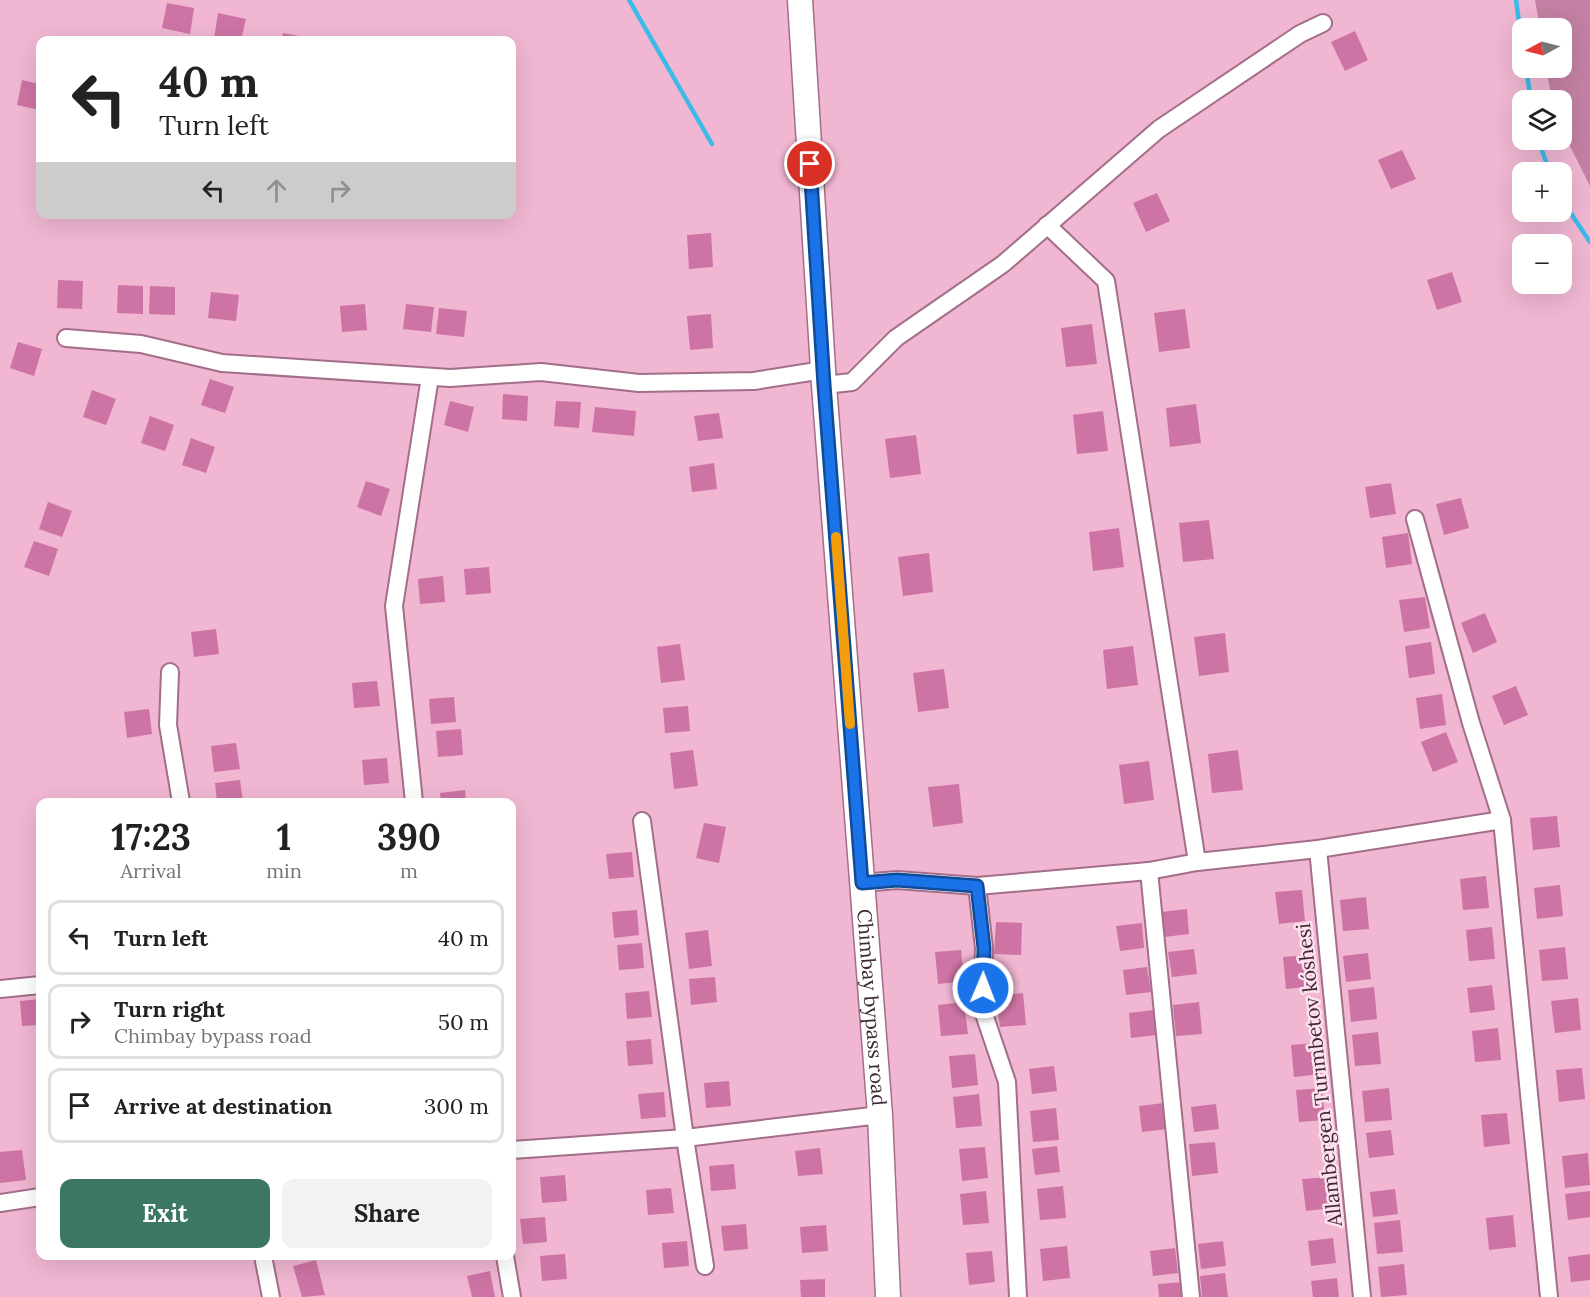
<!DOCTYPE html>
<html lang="en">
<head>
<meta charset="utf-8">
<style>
  :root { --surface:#fff; --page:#f2f2f2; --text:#222; --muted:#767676; --line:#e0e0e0; --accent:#3c7762 }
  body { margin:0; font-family:Lora,serif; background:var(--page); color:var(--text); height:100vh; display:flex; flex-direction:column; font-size:22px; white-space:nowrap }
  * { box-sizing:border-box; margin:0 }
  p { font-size:20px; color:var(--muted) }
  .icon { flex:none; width:33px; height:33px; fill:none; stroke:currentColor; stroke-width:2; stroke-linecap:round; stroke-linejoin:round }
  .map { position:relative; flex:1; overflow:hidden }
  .details { position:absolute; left:36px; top:798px; width:480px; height:462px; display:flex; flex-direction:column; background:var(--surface); border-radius:12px; box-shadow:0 6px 24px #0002 }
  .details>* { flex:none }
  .hud { position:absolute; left:36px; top:36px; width:480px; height:183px; border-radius:12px; box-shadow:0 6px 24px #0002; background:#fff; color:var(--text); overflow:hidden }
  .needle { width:39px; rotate:263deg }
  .controls { position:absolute; left:1512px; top:18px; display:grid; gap:12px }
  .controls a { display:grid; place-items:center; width:60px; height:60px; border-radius:12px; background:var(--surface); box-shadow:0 6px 24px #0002; font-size:30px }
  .pin { position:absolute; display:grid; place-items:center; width:51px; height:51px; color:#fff; margin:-26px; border:3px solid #fff; border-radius:50%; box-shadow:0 2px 6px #0007 }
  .me { position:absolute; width:66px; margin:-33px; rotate:1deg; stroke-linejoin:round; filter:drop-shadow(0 0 4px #0008) }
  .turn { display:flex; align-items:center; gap:21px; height:126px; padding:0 24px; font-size:27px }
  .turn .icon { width:78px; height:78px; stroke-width:2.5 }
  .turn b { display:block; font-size:42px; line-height:51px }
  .lanes { display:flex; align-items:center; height:57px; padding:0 24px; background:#0003; justify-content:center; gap:30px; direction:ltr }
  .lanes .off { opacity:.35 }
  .eta { display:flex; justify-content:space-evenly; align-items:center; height:102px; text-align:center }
  .eta b { font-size:36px; font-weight:800; line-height:42px }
  .primary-button { display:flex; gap:12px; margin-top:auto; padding:12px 24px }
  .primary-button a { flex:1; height:69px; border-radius:12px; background:var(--accent); color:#fff; font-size:24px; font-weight:800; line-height:69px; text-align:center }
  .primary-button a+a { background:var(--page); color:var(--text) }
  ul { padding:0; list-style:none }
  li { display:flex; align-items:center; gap:18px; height:75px; margin:0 12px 9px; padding:0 12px; border:3px solid var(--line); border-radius:12px }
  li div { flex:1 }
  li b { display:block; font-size:22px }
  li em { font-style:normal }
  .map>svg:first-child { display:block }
  .green { fill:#c381a3 }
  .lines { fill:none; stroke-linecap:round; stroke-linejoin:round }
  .stream { stroke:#3cbae9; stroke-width:4.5 }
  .building { fill:#cd74a4 }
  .street-casing { stroke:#a36e89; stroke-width:20 }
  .secondary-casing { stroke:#a36e89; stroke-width:27 }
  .street { stroke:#fff; stroke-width:16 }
  .secondary { stroke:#fff; stroke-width:24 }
  .route-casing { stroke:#114b97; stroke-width:15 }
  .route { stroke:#1a73e8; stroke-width:10 }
  .slow { stroke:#f59e0b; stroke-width:10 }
  .labels { text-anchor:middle; stroke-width:5; stroke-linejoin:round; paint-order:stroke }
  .street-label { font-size:20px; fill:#3f2934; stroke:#fee0ef }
</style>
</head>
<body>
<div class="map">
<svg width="1590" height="1297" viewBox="0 0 1590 1297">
  <rect width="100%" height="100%" fill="#f0b6d2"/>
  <!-- green -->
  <path class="green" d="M1535 0H1590V186L1562 130V100H1552L1546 68H1562V28H1540Z"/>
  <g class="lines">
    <!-- stream -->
    <g class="stream">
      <path d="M629 0 712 144"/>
      <path d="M1516 0 1522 44"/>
      <path d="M1526 68 1531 100"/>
      <path d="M1538 140 1550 172"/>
      <path d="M1562 200 1590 242"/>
    </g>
  </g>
  <!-- building -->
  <g class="building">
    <path d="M167 3 194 8 190 34 162 28Z"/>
    <path d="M218 13 246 19 241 40 214 39Z"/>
    <path d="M1355 31 1368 60 1345 71 1331 42Z"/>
    <path d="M283 33 310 38V40H282Z"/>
    <path d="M22 80 40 84V110L17 105Z"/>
    <path d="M1402 150 1416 179 1391 189 1378 160Z"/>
    <path d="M1157 193 1170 221 1146 232 1133 203Z"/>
    <path d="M711 233 713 267 689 269 687 235Z"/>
    <path d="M1452 272 1462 302 1437 310 1427 280Z"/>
    <path d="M58 280 83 281 82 309 57 308Z"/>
    <path d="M118 285 143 286V314L117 313Z"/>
    <path d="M150 286 175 287V315L149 314Z"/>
    <path d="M211 292 239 295 236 321 208 318Z"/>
    <path d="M365 304 367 330 342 332 340 306Z"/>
    <path d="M406 304 434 307 431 332 403 329Z"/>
    <path d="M439 308 467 311 464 337 436 334Z"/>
    <path d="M1185 309 1190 348 1159 352 1154 313Z"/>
    <path d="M711 314 713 348 690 350 687 316Z"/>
    <path d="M1092 324 1097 364 1066 367 1061 328Z"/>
    <path d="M18 342 42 349 34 376 10 368Z"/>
    <path d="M210 379 234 387 225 413 201 405Z"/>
    <path d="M92 390 116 399 106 425 83 417Z"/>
    <path d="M503 394 528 396 527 421 502 419Z"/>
    <path d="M450 401 474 407 468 432 444 425Z"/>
    <path d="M556 401 581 402 579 428 554 426Z"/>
    <path d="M1196 404 1201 443 1170 447 1166 408Z"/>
    <path d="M595 407 636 411 634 436 592 432Z"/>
    <path d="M1103 411 1108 451 1077 454 1073 415Z"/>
    <path d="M719 413 723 438 698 441 694 416Z"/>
    <path d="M150 416 174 425 165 451 141 443Z"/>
    <path d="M916 435 921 474 890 478 885 439Z"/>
    <path d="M191 438 215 447 206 473 182 465Z"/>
    <path d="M714 463 717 489 692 492 689 467Z"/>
    <path d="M366 481 390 489 381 516 357 507Z"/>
    <path d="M1391 483 1396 514 1370 518 1365 487Z"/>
    <path d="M1461 498 1469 528 1444 535 1436 504Z"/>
    <path d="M48 502 72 511 62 537 39 529Z"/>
    <path d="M1209 520 1214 559 1183 562 1179 523Z"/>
    <path d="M1119 528 1124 567 1093 571 1089 532Z"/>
    <path d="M1408 533 1412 564 1386 568 1382 537Z"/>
    <path d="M34 541 58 549 49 576 24 567Z"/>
    <path d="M929 553 933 592 903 596 898 557Z"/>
    <path d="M489 567 491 593 466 595 464 569Z"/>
    <path d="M443 576 445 602 420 604 418 579Z"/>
    <path d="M1425 597 1430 628 1404 632 1399 600Z"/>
    <path d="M1485 613 1497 642 1473 653 1461 623Z"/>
    <path d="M216 629 219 654 194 657 191 632Z"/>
    <path d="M1225 633 1229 672 1199 676 1194 637Z"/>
    <path d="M1431 642 1435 674 1409 678 1405 646Z"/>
    <path d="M680 644 685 680 661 683 657 647Z"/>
    <path d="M1133 646 1138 685 1107 689 1103 650Z"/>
    <path d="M944 669 949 708 918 712 913 673Z"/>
    <path d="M377 681 380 706 354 708 352 683Z"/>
    <path d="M1516 686 1528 715 1504 725 1492 696Z"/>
    <path d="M1442 694 1446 725 1420 729 1416 698Z"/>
    <path d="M454 697 456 722 431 724 429 699Z"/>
    <path d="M688 706 690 731 665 733 663 708Z"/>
    <path d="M149 709 152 734 127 738 124 712Z"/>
    <path d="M461 729 463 755 438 757 436 731Z"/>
    <path d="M1446 732 1458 762 1433 772 1421 742Z"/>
    <path d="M236 743 240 769 214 772 211 746Z"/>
    <path d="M693 750 698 786 674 789 670 753Z"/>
    <path d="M1238 750 1243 790 1212 793 1208 754Z"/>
    <path d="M387 758 389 783 364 785 362 760Z"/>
    <path d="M1149 761 1154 800 1124 804 1119 765Z"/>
    <path d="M240 780 243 802H217L215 783Z"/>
    <path d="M959 784 963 823 933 827 928 787Z"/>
    <path d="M465 790 466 802H441L440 793Z"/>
    <path d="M1557 816 1560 847 1533 850 1530 818Z"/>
    <path d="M704 823 726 827 719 863 696 858Z"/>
    <path d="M632 852 634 877 609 879 606 854Z"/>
    <path d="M1486 876 1489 908 1463 910 1460 879Z"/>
    <path d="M1560 885 1563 916 1537 919 1534 888Z"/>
    <path d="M1302 890 1305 921 1279 924 1275 892Z"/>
    <path d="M1366 897 1369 929 1343 931 1340 900Z"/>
    <path d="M36 899H40V924L38 925Z"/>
    <path d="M1187 909 1189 934 1164 937 1161 912Z"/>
    <path d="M637 910 639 935 614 938 612 912Z"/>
    <path d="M996 922 1022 923 1021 955 994 954Z"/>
    <path d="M1142 923 1144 948 1120 951 1116 926Z"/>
    <path d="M1492 927 1495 959 1469 961 1466 930Z"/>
    <path d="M708 930 712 966 689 969 685 933Z"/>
    <path d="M642 943 644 968 619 970 617 945Z"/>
    <path d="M1565 947 1568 979 1542 981 1539 950Z"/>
    <path d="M1194 949 1197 974 1172 977 1168 952Z"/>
    <path d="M961 950 964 981 938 984 935 952Z"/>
    <path d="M1368 953 1371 979 1346 982 1343 956Z"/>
    <path d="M1310 955 1313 986 1286 989 1283 957Z"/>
    <path d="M1147 967 1151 992 1126 995 1123 970Z"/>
    <path d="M715 977 717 1002 691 1005 689 979Z"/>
    <path d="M1492 985 1495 1010 1470 1013 1467 988Z"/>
    <path d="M1374 987 1377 1019 1351 1022 1348 990Z"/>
    <path d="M649 991 652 1017 627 1019 625 993Z"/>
    <path d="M1023 993 1026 1025 1000 1027 996 996Z"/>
    <path d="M1578 998 1581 1030 1555 1033 1551 1001Z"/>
    <path d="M40 999V1025L22 1026 20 1001Z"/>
    <path d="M964 1002 968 1034 941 1036 938 1005Z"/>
    <path d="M1199 1002 1202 1034 1176 1036 1173 1005Z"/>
    <path d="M1154 1010 1156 1035 1131 1038 1129 1013Z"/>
    <path d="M1498 1028 1501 1060 1475 1062 1472 1031Z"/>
    <path d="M1378 1032 1381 1064 1355 1066 1352 1035Z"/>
    <path d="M651 1039 653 1064 628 1066 626 1041Z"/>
    <path d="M1317 1043 1321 1074 1294 1077 1291 1045Z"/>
    <path d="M975 1054 978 1085 952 1088 949 1056Z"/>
    <path d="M1054 1066 1057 1091 1032 1094 1029 1069Z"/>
    <path d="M1582 1068 1585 1099 1559 1102 1556 1070Z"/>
    <path d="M729 1081 731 1106 706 1108 704 1083Z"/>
    <path d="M1322 1088 1325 1120 1299 1122 1296 1090Z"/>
    <path d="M1389 1088 1392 1120 1365 1122 1362 1091Z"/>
    <path d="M664 1092 666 1117 641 1119 638 1094Z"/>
    <path d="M979 1094 982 1126 956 1128 953 1097Z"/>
    <path d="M1164 1103 1167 1129 1142 1132 1139 1106Z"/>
    <path d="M1216 1104 1219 1129 1194 1132 1191 1107Z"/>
    <path d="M1056 1108 1059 1140 1033 1142 1030 1111Z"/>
    <path d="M1507 1113 1510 1144 1484 1147 1481 1115Z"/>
    <path d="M1391 1130 1394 1155 1369 1158 1366 1133Z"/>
    <path d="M1215 1142 1218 1173 1192 1176 1189 1144Z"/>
    <path d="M1057 1146 1060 1172 1035 1175 1032 1149Z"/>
    <path d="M985 1147 988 1178 962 1181 959 1149Z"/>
    <path d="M820 1148 823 1174 798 1176 795 1151Z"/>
    <path d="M22 1150 26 1180 0 1183V1152Z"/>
    <path d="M1588 1153 1590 1185 1565 1188 1562 1156Z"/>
    <path d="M734 1164 736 1189 711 1191 709 1166Z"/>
    <path d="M565 1175 567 1201 542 1203 540 1177Z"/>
    <path d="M1329 1177 1332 1208 1306 1211 1302 1179Z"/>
    <path d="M1063 1186 1066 1218 1040 1220 1037 1189Z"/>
    <path d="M671 1188 674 1213 648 1215 646 1190Z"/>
    <path d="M1395 1189 1398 1214 1373 1217 1370 1192Z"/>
    <path d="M986 1191 989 1223 963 1225 960 1194Z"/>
    <path d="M1590 1191V1217L1568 1220 1565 1194Z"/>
    <path d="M1513 1215 1516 1247 1489 1250 1486 1218Z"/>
    <path d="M545 1217 547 1242 523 1244 520 1219Z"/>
    <path d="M1400 1220 1403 1252 1377 1254 1374 1223Z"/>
    <path d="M746 1224 748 1249 724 1251 721 1226Z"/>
    <path d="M826 1225 828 1251 802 1253 800 1227Z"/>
    <path d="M1333 1238 1336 1263 1311 1266 1308 1241Z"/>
    <path d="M687 1241 689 1266 664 1268 662 1243Z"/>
    <path d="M1223 1241 1226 1266 1201 1269 1198 1244Z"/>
    <path d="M1067 1246 1070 1278 1043 1281 1040 1249Z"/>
    <path d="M1175 1248 1178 1273 1153 1276 1150 1251Z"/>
    <path d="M992 1251 995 1282 969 1285 966 1253Z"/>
    <path d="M565 1254 567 1279 542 1281 540 1256Z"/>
    <path d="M1590 1254V1280L1571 1282 1568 1257Z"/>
    <path d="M316 1260 325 1295 302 1297 293 1266Z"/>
    <path d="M1404 1264 1407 1295 1381 1297 1378 1267Z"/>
    <path d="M490 1271 495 1297H472L467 1276Z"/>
    <path d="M1225 1273 1228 1297H1202L1200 1276Z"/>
    <path d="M1337 1278 1339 1297H1313L1311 1281Z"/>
    <path d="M825 1279V1297H801L800 1280Z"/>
    <path d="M1184 1282 1185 1297H1159L1158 1284Z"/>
  </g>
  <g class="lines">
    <defs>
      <g id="street">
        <path d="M1047 225 1106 281 1197 862"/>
        <path d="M66 338 141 344 222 363 450 378 541 372 639 383 754 381 823 370"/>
        <path d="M824 385 852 382 896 338 1003 264 1159 129 1300 34 1323 23"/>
        <path d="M1415 519 1471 723 1502 820 1549 1297"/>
        <path d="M170 672 168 725 181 802"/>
        <path d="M414 802 394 606 430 377"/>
        <path d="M642 821 685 1138 705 1266"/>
        <path d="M1318 849 1362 1297"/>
        <path d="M1149 871 1191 1297"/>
        <path d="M862 883 897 880 977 886 1149 871 1197 862 1318 849 1502 820"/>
        <path d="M977 886 984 948 982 1008 1007 1082 1018 1297"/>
        <path d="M0 989 40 985"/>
        <path d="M512 1150 685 1138 880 1115"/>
        <path d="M0 1203 40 1197"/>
        <path d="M263 1256 271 1297"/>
        <path d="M505 1256 512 1297"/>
      </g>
      <g id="secondary">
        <path id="s1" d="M800 0 824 385 880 1115 888 1297"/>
      </g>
    </defs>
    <!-- street casing -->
    <use href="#street" class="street-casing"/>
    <!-- secondary casing -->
    <use href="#secondary" class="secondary-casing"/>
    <!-- street -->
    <use href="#street" class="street"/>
    <!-- secondary -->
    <use href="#secondary" class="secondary"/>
  </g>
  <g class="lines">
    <defs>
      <path id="route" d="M810 164 824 385 862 883 897 880 977 886 984 948 983 988"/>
    </defs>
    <!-- route casing -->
    <use href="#route" class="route-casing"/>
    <!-- route -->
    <use href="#route" class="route"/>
    <!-- slow -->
    <path class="slow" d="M836 537 850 724"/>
  </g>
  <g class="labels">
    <!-- street labels -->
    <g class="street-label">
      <text dy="7" stroke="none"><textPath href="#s1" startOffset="1010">Chimbay bypass road</textPath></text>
      <text transform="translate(1319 1075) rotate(-96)" y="7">Allambergen Turımbetov kóshesi</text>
    </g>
  </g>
</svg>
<div class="controls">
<a><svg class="needle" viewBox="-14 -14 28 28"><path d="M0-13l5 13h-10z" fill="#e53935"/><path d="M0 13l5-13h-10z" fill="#767676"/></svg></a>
<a><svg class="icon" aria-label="layers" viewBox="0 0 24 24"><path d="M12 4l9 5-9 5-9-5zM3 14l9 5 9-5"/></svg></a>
<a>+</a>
<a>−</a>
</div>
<div class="pin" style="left:810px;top:164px;background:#d93025"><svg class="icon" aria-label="arrive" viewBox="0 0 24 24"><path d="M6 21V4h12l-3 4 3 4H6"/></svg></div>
<svg class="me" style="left:983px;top:988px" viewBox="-20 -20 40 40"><circle r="17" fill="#1a73e8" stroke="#fff" stroke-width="3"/><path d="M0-11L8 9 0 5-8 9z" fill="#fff"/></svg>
<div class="hud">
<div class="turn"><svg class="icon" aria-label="left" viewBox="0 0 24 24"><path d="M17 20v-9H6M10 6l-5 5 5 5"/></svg><div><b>40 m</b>Turn left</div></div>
<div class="lanes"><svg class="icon" aria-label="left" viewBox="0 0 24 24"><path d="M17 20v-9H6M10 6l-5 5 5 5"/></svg><svg class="icon off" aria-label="ahead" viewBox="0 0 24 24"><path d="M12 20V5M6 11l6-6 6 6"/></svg><svg class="icon off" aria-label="right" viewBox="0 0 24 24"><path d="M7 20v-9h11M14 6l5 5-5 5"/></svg></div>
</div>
<section class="details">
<div class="eta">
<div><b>17:23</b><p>Arrival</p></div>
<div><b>1</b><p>min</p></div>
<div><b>390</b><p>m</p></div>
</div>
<ul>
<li><svg class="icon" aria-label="left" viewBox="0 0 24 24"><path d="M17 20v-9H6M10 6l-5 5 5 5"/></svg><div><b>Turn left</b></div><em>40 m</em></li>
<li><svg class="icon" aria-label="right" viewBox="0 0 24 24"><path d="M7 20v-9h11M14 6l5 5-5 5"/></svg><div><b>Turn right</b><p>Chimbay bypass road</p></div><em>50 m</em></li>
<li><svg class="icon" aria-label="arrive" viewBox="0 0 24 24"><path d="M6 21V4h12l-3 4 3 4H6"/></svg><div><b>Arrive at destination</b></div><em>300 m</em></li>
</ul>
<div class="primary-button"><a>Exit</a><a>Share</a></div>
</section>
</div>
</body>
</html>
